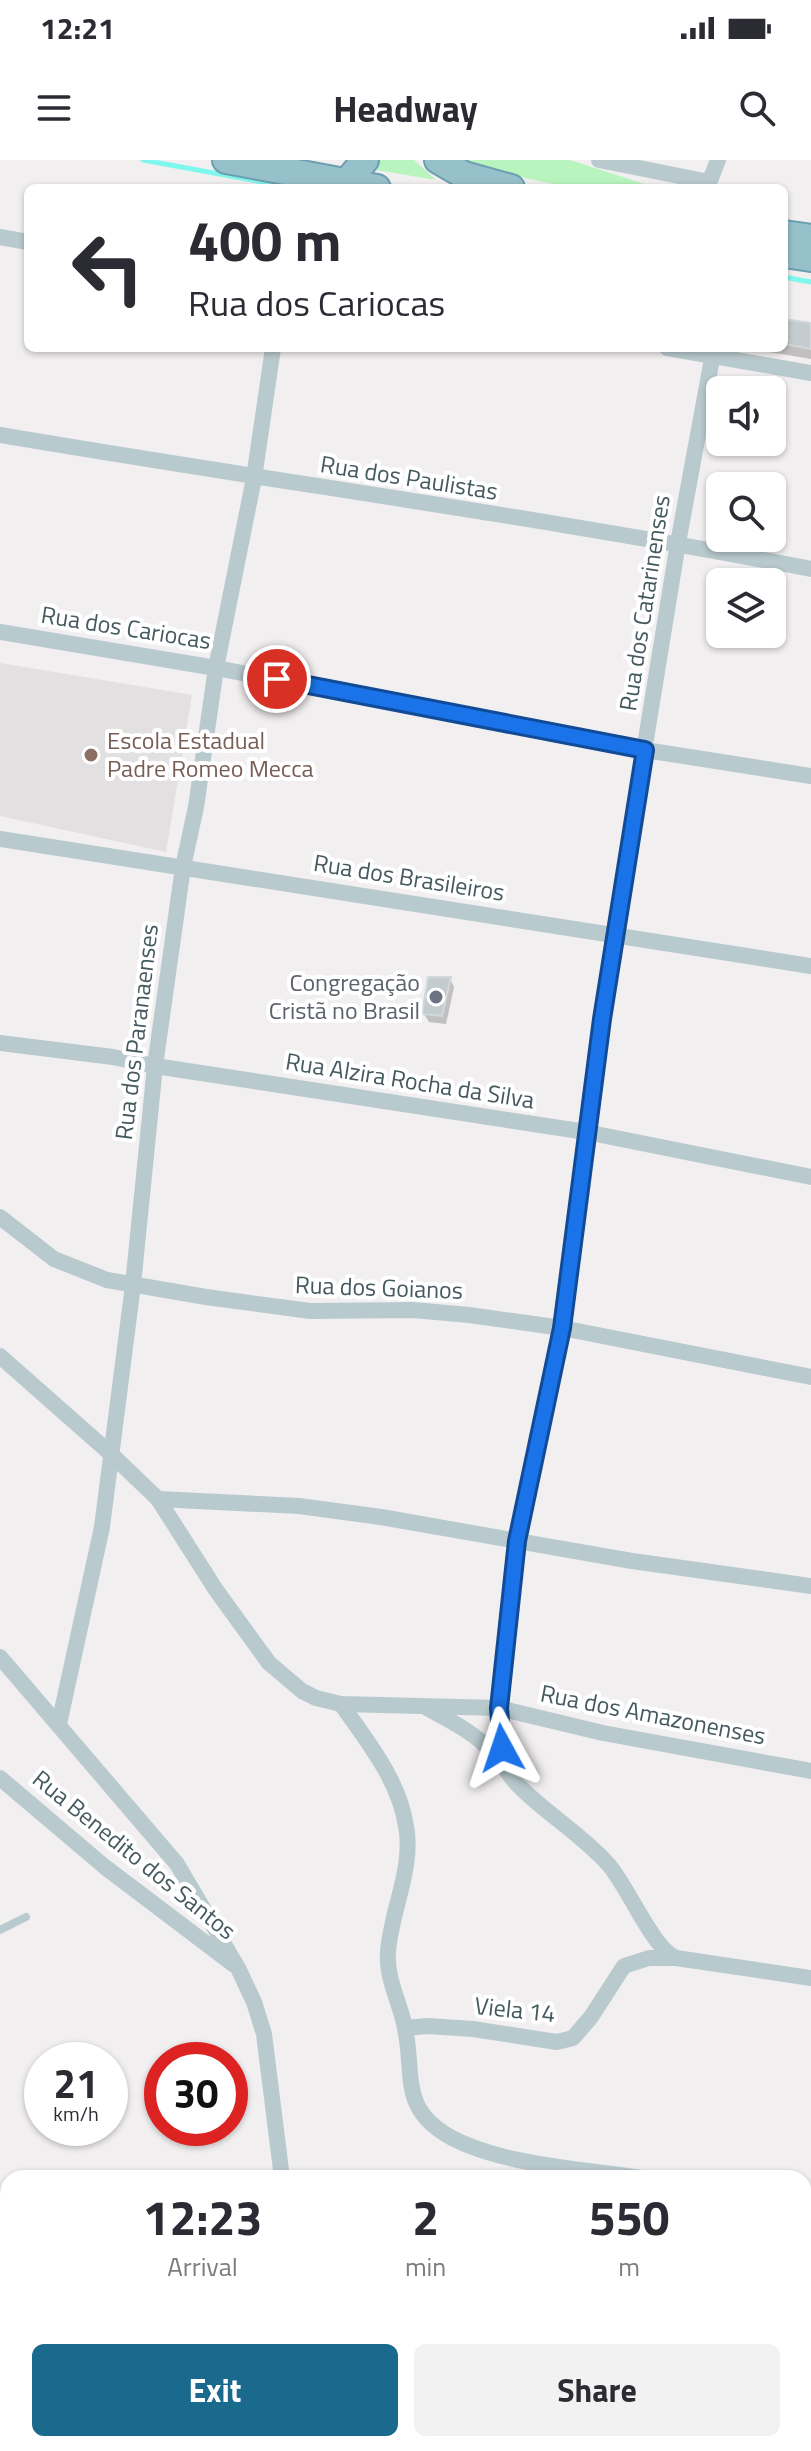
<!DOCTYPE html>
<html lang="en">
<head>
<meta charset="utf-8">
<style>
  :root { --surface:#fff; --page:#f2f2f3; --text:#2b2b33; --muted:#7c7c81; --accent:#196a8c }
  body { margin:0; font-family:"Titillium Web",sans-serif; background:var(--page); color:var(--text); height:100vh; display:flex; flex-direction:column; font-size:30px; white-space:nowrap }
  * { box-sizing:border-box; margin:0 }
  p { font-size:26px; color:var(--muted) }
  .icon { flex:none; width:44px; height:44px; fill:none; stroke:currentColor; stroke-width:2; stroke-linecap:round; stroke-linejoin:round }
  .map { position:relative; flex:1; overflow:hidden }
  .drawer { position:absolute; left:0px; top:2010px; width:812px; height:282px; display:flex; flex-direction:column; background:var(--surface); border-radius:24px 24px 0 0; box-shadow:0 2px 6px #0004 }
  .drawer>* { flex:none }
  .hud { position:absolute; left:24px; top:24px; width:764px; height:168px; border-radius:12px; box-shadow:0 2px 6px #0004; background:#fff; color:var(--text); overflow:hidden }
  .controls { position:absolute; left:706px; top:216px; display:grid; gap:16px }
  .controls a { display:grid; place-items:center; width:80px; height:80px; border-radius:12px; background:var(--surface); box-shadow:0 2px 6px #0004; font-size:40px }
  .speed { position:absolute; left:24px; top:1882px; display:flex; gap:16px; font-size:40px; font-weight:700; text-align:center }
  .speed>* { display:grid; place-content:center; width:104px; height:104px; border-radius:50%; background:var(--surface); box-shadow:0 2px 6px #0004; line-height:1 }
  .speed small { font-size:20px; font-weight:400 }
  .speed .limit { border:12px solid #d22; background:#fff; color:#111 }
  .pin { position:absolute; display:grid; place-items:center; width:68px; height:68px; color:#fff; margin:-34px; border:4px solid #fff; border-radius:50%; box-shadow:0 2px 8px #0007 }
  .me { position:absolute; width:88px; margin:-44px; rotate:355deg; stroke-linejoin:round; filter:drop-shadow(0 0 6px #0008) }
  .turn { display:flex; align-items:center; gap:28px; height:168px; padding:0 32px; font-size:36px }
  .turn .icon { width:104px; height:104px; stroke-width:2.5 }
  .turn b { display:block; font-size:56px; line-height:68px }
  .eta { display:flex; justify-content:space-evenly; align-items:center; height:136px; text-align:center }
  .eta b { font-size:48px; font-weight:700; line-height:56px }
  .primary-button { display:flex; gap:16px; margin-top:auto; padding:16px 32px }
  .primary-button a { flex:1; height:92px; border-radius:12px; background:var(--accent); color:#fff; font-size:32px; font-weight:700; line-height:92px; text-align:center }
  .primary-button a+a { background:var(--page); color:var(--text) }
  .status { display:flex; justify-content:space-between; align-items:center; height:56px; padding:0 40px; background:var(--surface); direction:ltr }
  .status svg { height:22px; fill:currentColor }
  header { display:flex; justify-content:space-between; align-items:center; height:104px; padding:0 32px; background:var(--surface); font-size:36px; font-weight:700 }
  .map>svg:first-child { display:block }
  .education { fill:#e3e0e2 }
  .green { fill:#b8f5be }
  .shadow { fill:#0003 }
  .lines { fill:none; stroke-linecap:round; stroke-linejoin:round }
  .stream { stroke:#80f7ed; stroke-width:5 }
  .building { fill:#c5ccd0; stroke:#d2d8dc; stroke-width:2 }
  .trunk-casing { stroke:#6ca0b0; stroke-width:30 }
  .service { stroke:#b9cace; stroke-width:8 }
  .minor { stroke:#b9cace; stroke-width:16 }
  .trunk { stroke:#96c0ca; stroke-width:26 }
  .route-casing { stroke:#114b97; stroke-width:20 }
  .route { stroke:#1a73e8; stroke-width:14 }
  .education-dot { fill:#8d6e63; stroke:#fff; stroke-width:3 }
  .worship-dot { fill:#6b7280; stroke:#fff; stroke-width:3 }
  .labels { text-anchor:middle; stroke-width:8; stroke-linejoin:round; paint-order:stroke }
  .street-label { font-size:24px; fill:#455a5f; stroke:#fff }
  .education-label { font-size:24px; fill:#785e54; stroke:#fff; text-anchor:start }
  .worship-label { font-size:24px; fill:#5b616d; stroke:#fff; text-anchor:end }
</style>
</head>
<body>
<div class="status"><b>12:21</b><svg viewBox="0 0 49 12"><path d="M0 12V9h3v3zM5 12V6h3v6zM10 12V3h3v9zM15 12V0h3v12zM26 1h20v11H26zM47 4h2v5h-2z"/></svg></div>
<header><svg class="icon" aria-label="menu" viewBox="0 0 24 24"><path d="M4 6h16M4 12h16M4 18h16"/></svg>Headway<svg class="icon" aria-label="search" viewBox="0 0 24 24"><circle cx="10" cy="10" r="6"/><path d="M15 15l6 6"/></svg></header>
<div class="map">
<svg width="811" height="2291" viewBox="0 0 811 2291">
  <rect width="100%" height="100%" fill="#f2eff0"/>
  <!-- education -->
  <path class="education" d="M0 503 192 535 166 692 0 656Z"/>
  <!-- green -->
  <g class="green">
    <path d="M379 0H414L436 20 370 9Z"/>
    <path d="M467 0H570L657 28H574L529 19Z"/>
    <path d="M0 2191 8 2192V2284H245L251 2285 249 2291H0Z"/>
  </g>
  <!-- shadow -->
  <g class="shadow">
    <path d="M784 161 811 165V199L757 190 755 188H784Z"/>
    <path d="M450 819 454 827 446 864 429 862 424 854Z"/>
  </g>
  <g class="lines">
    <!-- stream -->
    <g class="stream">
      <path d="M143 0 295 28"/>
      <path d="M784 117 811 122"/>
    </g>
  </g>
  <!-- building -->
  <g class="building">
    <path d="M784 159 811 163V189L784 184Z"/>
    <path d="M428 817H451L442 856 422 854Z"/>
  </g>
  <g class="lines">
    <defs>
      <g id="trunk">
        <path d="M226 0 377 28"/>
        <path d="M438 0 464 15 511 28"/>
        <path d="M346 23 365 0"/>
        <path d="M784 74 811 78"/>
        <path d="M784 94 811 98"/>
      </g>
    </defs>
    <!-- trunk casing -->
    <use href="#trunk" class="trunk-casing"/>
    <!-- service -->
    <g class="service">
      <path d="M0 1770 26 1757"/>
      <path d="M360 2291 375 2284"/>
    </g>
    <!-- minor -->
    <g class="minor">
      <path d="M599 0 709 22"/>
      <path d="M707 28 718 0"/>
      <path d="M0 77 28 82"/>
      <path d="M667 188 811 213"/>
      <path d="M0 275C270 321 542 357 811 409"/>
      <path d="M0 472 216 508 645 590 811 616"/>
      <path d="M0 679 811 806"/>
      <path d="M0 883 113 897 155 906 586 972 811 1017"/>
      <path d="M0 1057 54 1099 107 1120 206 1137 310 1151 413 1150 469 1155 562 1168 811 1217"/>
      <path d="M0 1196 111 1294 158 1339 216 1430 269 1503 302 1531 316 1538 341 1544 499 1548 603 1573 811 1611"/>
      <path d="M158 1339 299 1346 381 1357 632 1401 811 1426"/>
      <path d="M0 1497 177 1704 238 1808 254 1842 264 1874 282 2018"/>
      <path d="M341 1544C367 1581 399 1620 406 1666 414 1708 391 1750 388 1792 386 1819 400 1842 405 1868 415 1917 399 1949 452 1978 503 2005 584 2009 641 2018"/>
      <path d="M427 1548C451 1561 475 1573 493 1593 503 1603 509 1617 520 1627 547 1654 582 1675 608 1704 628 1726 652 1788 676 1798"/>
      <path d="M59 1564 102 1367 133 1125 155 906 183 707 196 647 216 508 254 318 273 188"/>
      <path d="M505 1607 499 1548 517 1381 562 1168 586 972 614 775 678 383 714 188"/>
      <path d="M0 1618 105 1707 233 1804"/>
      <path d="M405 1868 428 1866 473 1869 557 1882 573 1878 591 1857 624 1806 649 1798H676L811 1818"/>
      <path d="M804 2039 811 2040"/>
      <path d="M804 2234 811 2235"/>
      <path d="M303 2284 304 2291"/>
      <path d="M811 2291V2288"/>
    </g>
    <!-- trunk -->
    <use href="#trunk" class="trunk"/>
  </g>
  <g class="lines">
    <defs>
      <path id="route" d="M277 519 645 590 602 859 562 1168 517 1381 499 1548 502 1588"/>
    </defs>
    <!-- route casing -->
    <use href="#route" class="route-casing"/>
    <!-- route -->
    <use href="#route" class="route"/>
  </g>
  <!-- markers -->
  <circle class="education-dot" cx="91" cy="595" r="8"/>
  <circle class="worship-dot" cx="436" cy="837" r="8"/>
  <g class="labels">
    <!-- street labels -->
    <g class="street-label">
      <text transform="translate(409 318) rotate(9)" y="8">Rua dos Paulistas</text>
      <text transform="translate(645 443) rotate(-81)" y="8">Rua dos Catarinenses</text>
      <text transform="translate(126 468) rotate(9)" y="8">Rua dos Cariocas</text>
      <text transform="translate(409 718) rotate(9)" y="8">Rua dos Brasileiros</text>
      <text transform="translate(137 872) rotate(-83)" y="8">Rua dos Paranaenses</text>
      <text transform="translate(410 921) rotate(9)" y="8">Rua Alzira Rocha da Silva</text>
      <text transform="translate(379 1128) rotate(2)" y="8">Rua dos Goianos</text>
      <text transform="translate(653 1555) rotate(11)" y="8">Rua dos Amazonenses</text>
      <text transform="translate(134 1695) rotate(39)" y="8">Rua Benedito dos Santos</text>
      <text transform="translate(515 1850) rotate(6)" y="8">Viela 14</text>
    </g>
    <!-- education labels -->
    <g class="education-label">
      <text x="107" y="589">Escola Estadual<tspan x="107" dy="28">Padre Romeo Mecca</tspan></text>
    </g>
    <!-- worship labels -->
    <g class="worship-label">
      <text x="420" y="831">Congregação<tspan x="420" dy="28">Cristã no Brasil</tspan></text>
    </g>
  </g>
</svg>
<div class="controls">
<a><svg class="icon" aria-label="sound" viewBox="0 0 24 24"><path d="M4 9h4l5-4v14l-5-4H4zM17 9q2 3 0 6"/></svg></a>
<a><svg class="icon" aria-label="search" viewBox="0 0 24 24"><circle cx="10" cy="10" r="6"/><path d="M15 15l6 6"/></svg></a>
<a><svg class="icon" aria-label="layers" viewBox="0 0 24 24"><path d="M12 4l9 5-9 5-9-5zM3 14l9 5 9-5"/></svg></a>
</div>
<div class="speed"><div>21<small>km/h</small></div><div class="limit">30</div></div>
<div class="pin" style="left:277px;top:519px;background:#d93025"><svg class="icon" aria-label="arrive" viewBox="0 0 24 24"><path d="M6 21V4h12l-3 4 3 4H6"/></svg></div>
<svg class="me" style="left:502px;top:1588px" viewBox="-20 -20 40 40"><path d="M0-17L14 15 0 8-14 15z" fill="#1a73e8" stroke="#fff" stroke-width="4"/></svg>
<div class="hud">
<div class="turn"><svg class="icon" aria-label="left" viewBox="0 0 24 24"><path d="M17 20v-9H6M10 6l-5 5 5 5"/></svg><div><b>400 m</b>Rua dos Cariocas</div></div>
</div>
<section class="drawer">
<div class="eta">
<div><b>12:23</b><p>Arrival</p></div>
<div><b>2</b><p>min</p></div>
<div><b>550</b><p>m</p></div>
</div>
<div class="primary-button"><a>Exit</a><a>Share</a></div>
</section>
</div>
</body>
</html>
